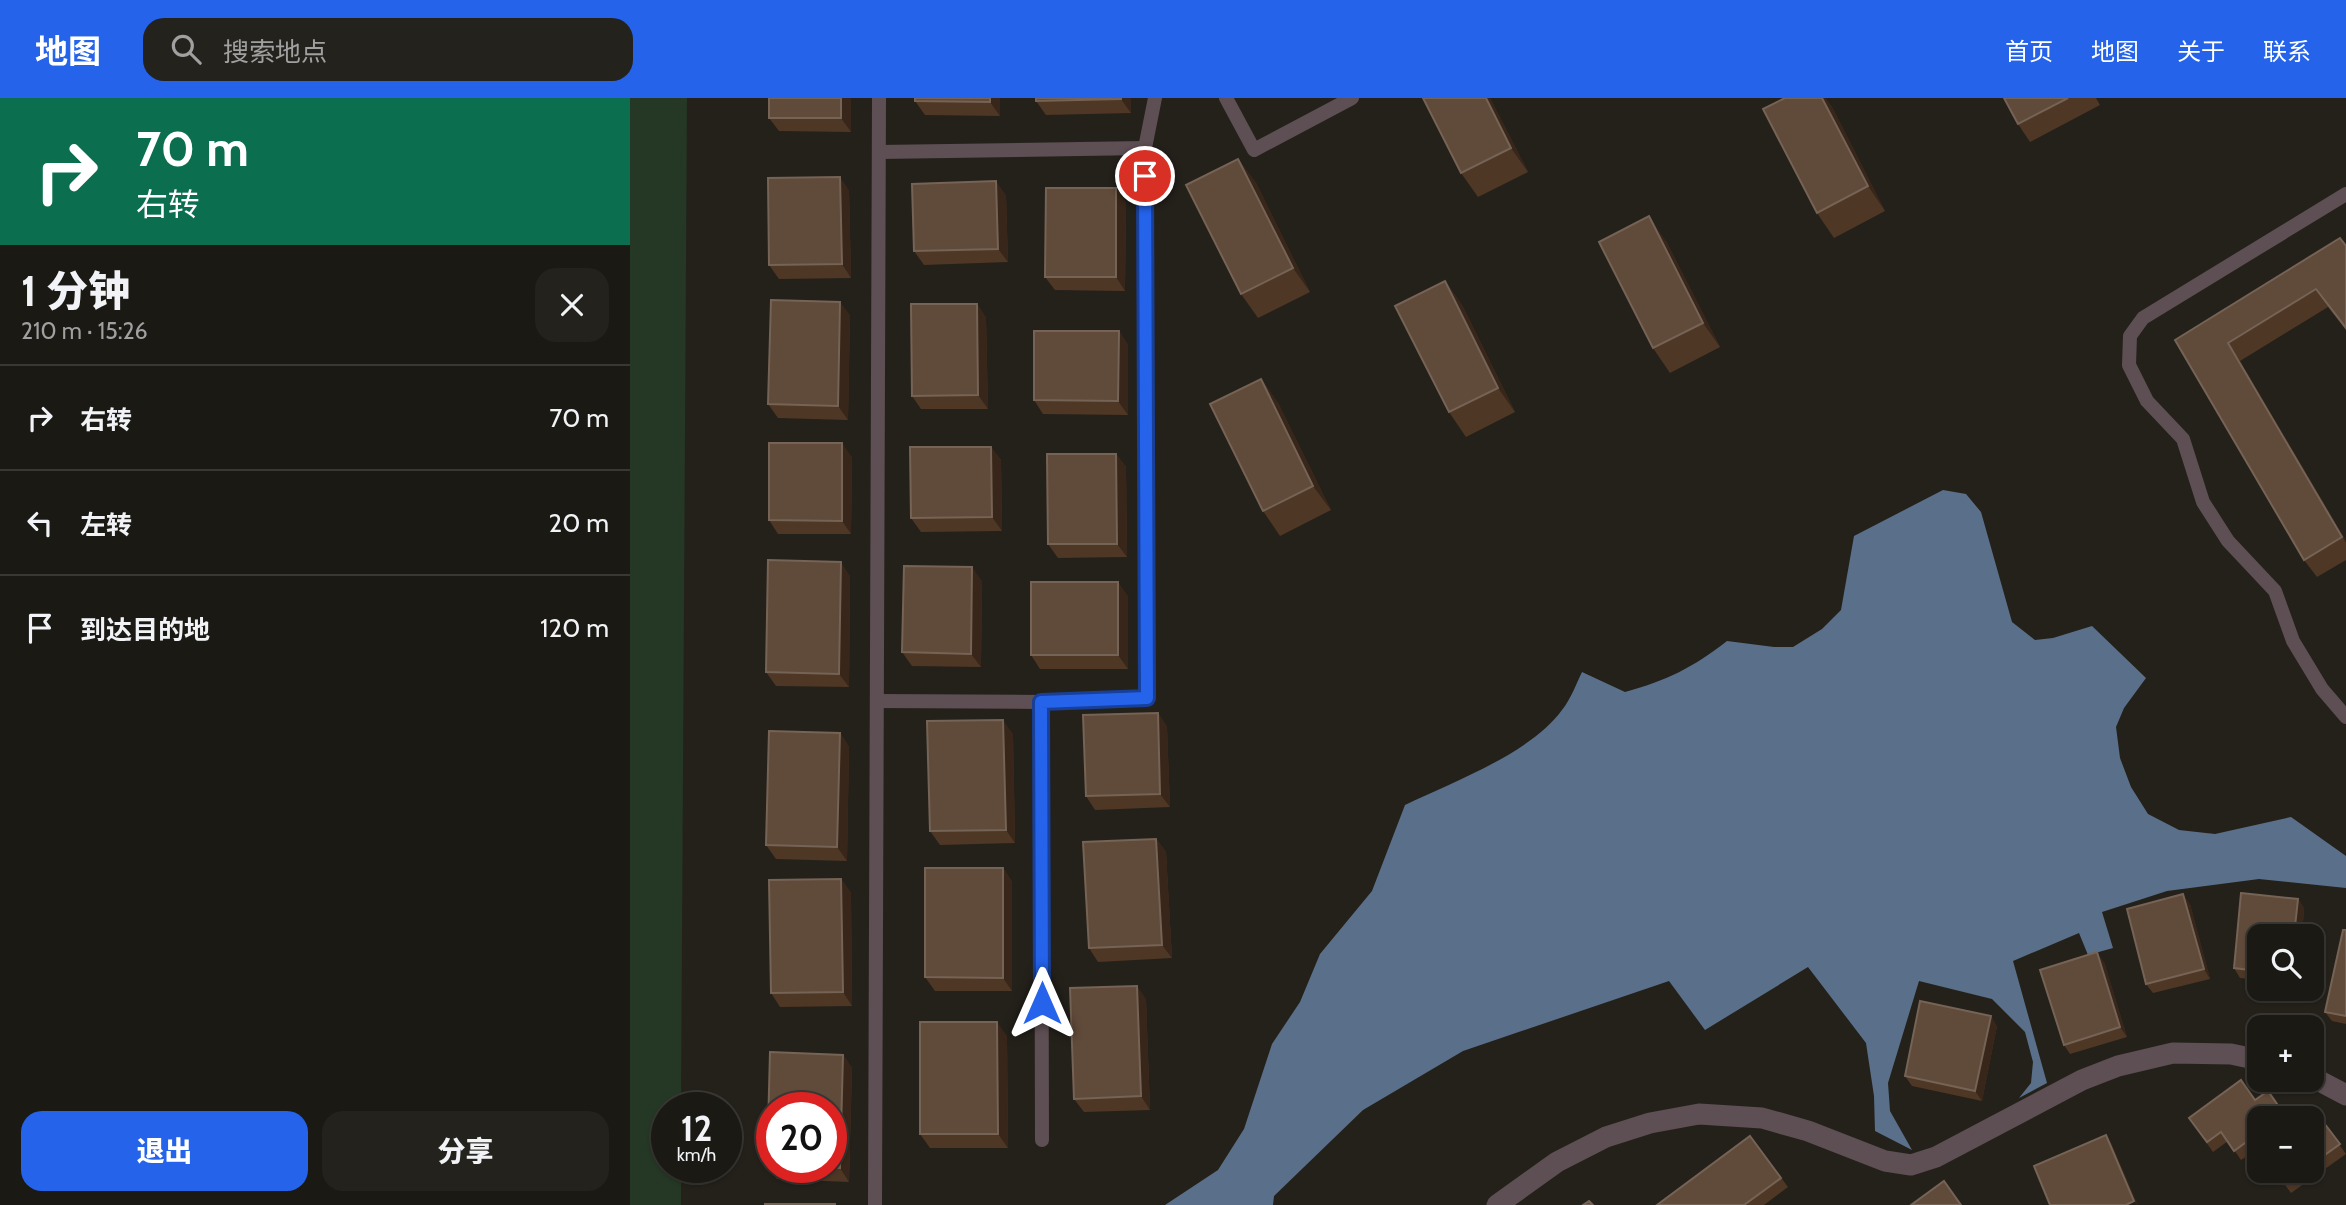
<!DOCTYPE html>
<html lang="zh">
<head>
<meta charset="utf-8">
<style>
  :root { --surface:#1b1914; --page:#24221d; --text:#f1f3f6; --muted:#a0a0a0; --line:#393834; --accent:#2563eb }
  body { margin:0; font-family:Cabin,"Noto Sans SC",sans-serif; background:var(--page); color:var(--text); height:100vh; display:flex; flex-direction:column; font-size:26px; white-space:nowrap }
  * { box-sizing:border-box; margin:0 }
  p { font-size:23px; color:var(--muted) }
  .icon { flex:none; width:38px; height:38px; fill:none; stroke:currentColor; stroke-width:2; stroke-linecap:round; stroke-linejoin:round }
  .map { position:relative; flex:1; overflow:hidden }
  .sheet { display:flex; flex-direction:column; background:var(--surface); width:630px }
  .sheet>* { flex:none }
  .top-card { background:#0b6e4f; color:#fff; overflow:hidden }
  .fabs { position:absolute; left:1617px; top:826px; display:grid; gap:14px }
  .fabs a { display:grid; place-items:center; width:77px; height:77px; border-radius:14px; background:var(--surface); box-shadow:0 2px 5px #0004,0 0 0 2px var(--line); font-size:35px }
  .speed { position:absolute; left:21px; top:994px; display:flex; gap:14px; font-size:35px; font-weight:700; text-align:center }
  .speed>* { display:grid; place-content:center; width:91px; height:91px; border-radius:50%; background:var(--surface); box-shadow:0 2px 5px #0004,0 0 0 2px var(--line); line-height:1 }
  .speed small { font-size:18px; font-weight:400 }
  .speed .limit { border:10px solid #d22; background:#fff; color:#111 }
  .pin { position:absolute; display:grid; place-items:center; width:60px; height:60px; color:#fff; margin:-30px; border:4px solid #fff; border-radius:50%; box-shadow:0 2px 7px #0007 }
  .me { position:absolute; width:77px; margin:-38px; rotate:0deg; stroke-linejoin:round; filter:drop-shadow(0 0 5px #0008) }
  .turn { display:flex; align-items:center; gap:24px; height:147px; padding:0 21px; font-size:32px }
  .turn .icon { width:91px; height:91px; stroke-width:2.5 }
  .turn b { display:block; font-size:49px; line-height:60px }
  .round { display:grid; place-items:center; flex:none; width:74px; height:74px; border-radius:21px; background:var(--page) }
  .overview { display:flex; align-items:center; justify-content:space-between; height:119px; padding:0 21px }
  h1 { font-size:42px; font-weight:800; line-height:52px }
  .cta { display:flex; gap:14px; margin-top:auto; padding:14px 21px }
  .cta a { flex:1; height:80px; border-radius:21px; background:var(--accent); color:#fff; font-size:28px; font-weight:800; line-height:80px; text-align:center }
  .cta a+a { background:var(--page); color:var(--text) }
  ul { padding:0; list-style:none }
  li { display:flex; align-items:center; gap:21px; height:105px; padding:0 21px; border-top:2px solid var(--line) }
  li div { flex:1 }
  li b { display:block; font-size:26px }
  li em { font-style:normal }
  header { display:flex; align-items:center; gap:42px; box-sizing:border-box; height:98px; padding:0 35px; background:var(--accent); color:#fff }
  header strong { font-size:33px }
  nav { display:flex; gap:38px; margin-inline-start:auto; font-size:24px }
  .search { width:490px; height:63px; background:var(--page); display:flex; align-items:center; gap:18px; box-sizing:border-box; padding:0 24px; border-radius:21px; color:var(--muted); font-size:26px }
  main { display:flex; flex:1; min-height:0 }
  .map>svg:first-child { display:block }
  .green { fill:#253725 }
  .water { fill:#5a708a }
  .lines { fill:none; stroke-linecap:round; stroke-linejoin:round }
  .lane { stroke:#5e4f54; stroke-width:14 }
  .street { stroke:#5e4f54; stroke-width:21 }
  .wall { fill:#4f3725; fill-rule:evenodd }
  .shaded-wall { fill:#372619 }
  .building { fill:#604a3a; stroke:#756355; stroke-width:2 }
  .route-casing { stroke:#184099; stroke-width:18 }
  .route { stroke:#2563eb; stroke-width:12 }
</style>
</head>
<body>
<header>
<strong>地图</strong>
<div class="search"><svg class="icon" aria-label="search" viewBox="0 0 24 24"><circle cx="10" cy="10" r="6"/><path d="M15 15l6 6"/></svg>搜索地点</div>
<nav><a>首页</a><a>地图</a><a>关于</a><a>联系</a></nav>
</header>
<main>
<section class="sheet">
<div class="top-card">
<div class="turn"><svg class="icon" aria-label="right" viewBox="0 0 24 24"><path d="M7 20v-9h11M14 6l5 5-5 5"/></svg><div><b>70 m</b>右转</div></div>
</div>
<div class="overview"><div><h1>1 分钟</h1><p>210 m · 15:26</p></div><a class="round"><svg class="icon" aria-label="close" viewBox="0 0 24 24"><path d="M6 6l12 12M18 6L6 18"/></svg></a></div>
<ul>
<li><svg class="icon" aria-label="right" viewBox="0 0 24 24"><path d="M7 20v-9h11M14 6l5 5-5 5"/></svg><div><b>右转</b></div><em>70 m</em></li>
<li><svg class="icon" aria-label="left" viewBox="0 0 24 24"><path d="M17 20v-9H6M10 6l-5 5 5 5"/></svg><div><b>左转</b></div><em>20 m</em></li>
<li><svg class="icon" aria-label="arrive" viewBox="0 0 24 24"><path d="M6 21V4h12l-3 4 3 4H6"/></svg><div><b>到达目的地</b></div><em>120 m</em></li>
</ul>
<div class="cta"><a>退出</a><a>分享</a></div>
</section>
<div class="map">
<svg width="1716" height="1107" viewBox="0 0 1716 1107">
  <rect width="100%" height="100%" fill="#24211b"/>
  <!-- green -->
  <path class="green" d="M0 0H57L51 1010H37V1069H51V1107H0Z"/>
  <!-- water -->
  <path class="water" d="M1313 392 1336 396 1351 414 1382 524 1405 542 1423 540 1462 528 1516 580 1494 610 1486 629 1490 660 1501 689 1518 716 1549 732 1585 736 1661 719 1716 758V790L1629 781 1537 793 1472 814 1483 850 1458 857 1449 835 1383 863 1417 985 1389 1000 1401 985 1403 964 1395 934 1362 901 1289 883 1258 985 1260 1013 1282 1052 1245 1033 1244 998 1236 945 1178 869 1075 932 1039 883 833 953 733 1012 644 1098 643 1107H535L588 1072 614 1031 642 946 670 904 690 856 742 793 775 707C823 684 901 655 932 612 941 601 946 586 952 574L995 594C1038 582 1062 570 1097 543L1144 549H1163L1192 531 1211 512 1224 438Z"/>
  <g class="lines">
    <!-- lane -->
    <g class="lane">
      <path d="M596 0 624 52 722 0"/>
      <path d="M515 50 525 0"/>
      <path d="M1716 96 1513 220 1500 238 1499 267 1517 303 1553 341 1573 404 1598 443 1645 493 1663 543 1692 591 1716 619"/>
      <path d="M247 603 411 604 517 600 515 50 249 54"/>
      <path d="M411 604 412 1042"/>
      <path d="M245 1107 249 0"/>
    </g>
    <!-- street -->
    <g class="street">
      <path d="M1682 979 1716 997"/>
      <path d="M867 1107 927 1064 976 1039 1020 1025 1069 1016 1132 1020 1178 1033 1255 1063 1281 1067 1306 1059 1452 982 1488 968 1543 955 1601 956 1629 962"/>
    </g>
  </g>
  <!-- wall -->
  <g class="wall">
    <path d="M221 0V34L149 33 139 20Z"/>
    <path d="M285 0H370V18L295 17 285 3Z"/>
    <path d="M501 0V15L416 17 406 3Z"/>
    <path d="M793 0H860L898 74 848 99 831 75Z"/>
    <path d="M1155 0H1195L1202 9 1255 113 1204 140 1187 115Z"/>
    <path d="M1374 0H1466L1470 7 1400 44 1388 26Z"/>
    <path d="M608 61 626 85 680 194 628 220 611 196Z"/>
    <path d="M219 92 221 180 149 181 139 167Z"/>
    <path d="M376 97 378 164 294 167 284 153Z"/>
    <path d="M496 104 495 193 425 192 415 179Z"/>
    <path d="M1036 143 1090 249 1040 275 1023 250Z"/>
    <path d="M1716 148V232L1698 209 1610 263 1716 443V462L1687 479 1674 462 1545 242Z"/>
    <path d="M815 183 832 207 885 314 836 339 819 314Z"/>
    <path d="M347 206 356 220 358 311H291L282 298Z"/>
    <path d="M220 217 218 322 148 320 138 306Z"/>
    <path d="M489 233 498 247V317L413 316 404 302Z"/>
    <path d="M631 281 648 305 701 412 650 438 633 413Z"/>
    <path d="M361 349 371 362 372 433 291 434 281 420Z"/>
    <path d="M486 356 496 369 497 459 428 460 418 446Z"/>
    <path d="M222 359 221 436H148L139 422Z"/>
    <path d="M220 478 219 589 146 588 136 574Z"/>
    <path d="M352 483 351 569 282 568 272 554Z"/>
    <path d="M498 498V571H410L401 557Z"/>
    <path d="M528 615 537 629 540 709 465 712 456 698Z"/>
    <path d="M210 635 219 649 217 763 146 761 136 747Z"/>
    <path d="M383 636 385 745 310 747 300 733Z"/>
    <path d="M526 741 536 754 542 860 468 864 459 850Z"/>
    <path d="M373 770 382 784V893H305L295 879Z"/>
    <path d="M211 781 221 795 222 908 150 909 141 895Z"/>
    <path d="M1611 795 1668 801 1674 810 1672 838H1629V882L1610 880 1604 870Z"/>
    <path d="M1560 806 1580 881 1523 895 1516 886Z"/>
    <path d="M1716 832V926L1702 923 1695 914Z"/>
    <path d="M1474 864 1497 939 1440 956 1434 947Z"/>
    <path d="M516 901 520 1012 454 1014 444 1001Z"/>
    <path d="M1367 928 1352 1003 1282 988 1275 978Z"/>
    <path d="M377 938 378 1050H300L290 1036Z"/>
    <path d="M140 954 213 957 222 970 219 1084 147 1081 137 1068ZM142 1010H201V1069H142Z"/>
    <path d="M1611 982 1622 1055 1611 1062 1598 1043 1583 1054 1559 1020Z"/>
    <path d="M1691 1021 1716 1056 1661 1095 1645 1073H1682V1028Z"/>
    <path d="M1120 1038 1158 1089 1134 1107H1027Z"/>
    <path d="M1634 1073H1642L1637 1077Z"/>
  </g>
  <!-- shaded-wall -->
  <g class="shaded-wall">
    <path d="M211 0H221V34L211 20Z"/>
    <path d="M360 0H370V18L360 4Z"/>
    <path d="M491 0H501V15L491 1Z"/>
    <path d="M856 0H860L898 74 881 50Z"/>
    <path d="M1192 0H1195L1202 9 1255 113 1238 88Z"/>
    <path d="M608 61 626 85 680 194 663 170Z"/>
    <path d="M210 79 219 92 221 180 212 166Z"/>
    <path d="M366 83 376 97 378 164 368 151Z"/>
    <path d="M486 90 496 104 495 193 486 179Z"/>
    <path d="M1019 118 1036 143 1090 249 1073 225Z"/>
    <path d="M815 183 832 207 885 314 868 290Z"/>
    <path d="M210 204 220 217 218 322 208 308Z"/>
    <path d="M347 206 356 220 358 311 348 297Z"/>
    <path d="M489 233 498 247V317L488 303Z"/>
    <path d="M1598 245 1610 263 1716 443V445Z"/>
    <path d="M631 281 648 305 701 412 683 388Z"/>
    <path d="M212 345 222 359 221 436 212 423Z"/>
    <path d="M361 349 371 362 372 433 362 419Z"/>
    <path d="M486 356 496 369 497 459 487 446Z"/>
    <path d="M211 464 220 478 219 589 209 576Z"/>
    <path d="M342 469 352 483 351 569 341 556Z"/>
    <path d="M488 484 498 498V571L488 557Z"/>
    <path d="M528 615 537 629 540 709 530 696Z"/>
    <path d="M373 622 383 636 385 745 376 732Z"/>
    <path d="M210 635 219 649 217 763 207 749Z"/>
    <path d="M526 741 536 754 542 860 532 847Z"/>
    <path d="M373 770 382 784V893L373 880Z"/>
    <path d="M211 781 221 795 222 908 213 894Z"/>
    <path d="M1553 796 1560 806 1580 881 1574 871Z"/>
    <path d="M1668 801 1674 810 1672 838H1664Z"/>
    <path d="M1467 854 1474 864 1497 939 1490 929Z"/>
    <path d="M507 888 516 901 520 1012 511 998Z"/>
    <path d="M1361 918 1367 928 1352 1003 1345 993Z"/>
    <path d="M367 924 377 938 378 1050 368 1036Z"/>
    <path d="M213 957 222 970 219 1084 210 1070Z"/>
    <path d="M1476 1037 1482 1046 1508 1107H1507L1504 1103Z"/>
  </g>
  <!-- building -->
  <g class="building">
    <rect x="139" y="0" width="72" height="20"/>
    <path d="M285 0H360V4L285 3Z"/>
    <path d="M406 0H491V1L406 3Z"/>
    <path d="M793 0H856L881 50 831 75Z"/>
    <path d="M1155 0H1192L1238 88 1187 115 1133 11Z"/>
    <path d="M1374 0H1438L1388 26Z"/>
    <path d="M608 61 663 170 611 196 556 87Z"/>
    <path d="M210 79 212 166 139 167 138 80Z"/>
    <path d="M366 83 368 151 284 153 282 86Z"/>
    <path d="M416 90H486V179H415Z"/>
    <path d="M1019 118 1073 225 1023 250 969 144Z"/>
    <path d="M1710 140 1716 148V230L1686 191 1598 245 1712 439 1674 462 1545 242Z"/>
    <path d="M815 183 868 290 819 314 765 208Z"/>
    <path d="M141 202 210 204 208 308 138 306Z"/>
    <path d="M281 206H347L348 297 282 298Z"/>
    <path d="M404 233H489L488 303 404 302Z"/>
    <path d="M631 281 683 388 633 413 580 306Z"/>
    <path d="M139 345H212V423L139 422Z"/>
    <path d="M280 349H361L362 419 281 420Z"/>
    <path d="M417 356H486L487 446H418Z"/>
    <path d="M138 462 211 464 209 576 136 574Z"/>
    <path d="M274 468 342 469 341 556 272 554Z"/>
    <rect x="401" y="484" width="87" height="73"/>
    <path d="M528 615 530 696 456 698 453 617Z"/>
    <path d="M373 622 376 732 300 733 297 623Z"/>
    <path d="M139 633 210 635 207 749 136 747Z"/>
    <path d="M526 741 532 847 459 850 453 744Z"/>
    <path d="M295 770H373V880L295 879Z"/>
    <path d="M211 781 213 894 141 895 139 782Z"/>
    <path d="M1611 795 1668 801 1664 838H1629V873L1604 870Z"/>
    <path d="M1553 796 1574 871 1516 886 1497 811Z"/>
    <path d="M1713 832H1716V918L1695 914Z"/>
    <path d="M1467 854 1490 929 1434 947 1410 872Z"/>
    <path d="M507 888 511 998 444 1001 440 890Z"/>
    <path d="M1290 903 1361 918 1345 993 1275 978Z"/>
    <path d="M290 924H367L368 1036H290Z"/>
    <path d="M140 954 213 957 210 1070 189 1069H201V1010H142V1068H137Z"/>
    <path d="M1611 982 1625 1002 1638 993 1654 1016 1665 1008 1674 1020H1629V1065L1615 1045 1604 1053 1591 1034 1577 1044 1559 1020Z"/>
    <path d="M1691 1021 1710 1046 1682 1066V1028Z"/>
    <path d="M1476 1037 1504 1103 1496 1107H1420L1404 1068Z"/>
    <path d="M1120 1038 1151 1080 1114 1107H1027Z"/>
    <path d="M1645 1073H1672L1654 1086Z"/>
    <path d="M1314 1083 1331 1107H1281Z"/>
    <path d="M959 1103 963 1107H953Z"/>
    <rect x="135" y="1106" width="70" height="1"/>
  </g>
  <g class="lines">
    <defs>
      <path id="route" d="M412 905 411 604 517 600 515 78"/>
    </defs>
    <!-- route casing -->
    <use href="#route" class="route-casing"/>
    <!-- route -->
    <use href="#route" class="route"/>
  </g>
</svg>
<div class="fabs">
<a><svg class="icon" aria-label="search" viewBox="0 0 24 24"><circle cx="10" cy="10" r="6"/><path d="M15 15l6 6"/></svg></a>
<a>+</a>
<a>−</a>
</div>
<div class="speed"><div>12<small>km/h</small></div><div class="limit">20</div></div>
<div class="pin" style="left:515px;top:78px;background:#d93025"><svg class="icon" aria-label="arrive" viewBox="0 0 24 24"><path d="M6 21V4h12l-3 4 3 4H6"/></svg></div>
<svg class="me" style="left:412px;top:905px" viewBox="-20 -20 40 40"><path d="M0-17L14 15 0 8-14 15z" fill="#2563eb" stroke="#fff" stroke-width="4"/></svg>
</div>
</main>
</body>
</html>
